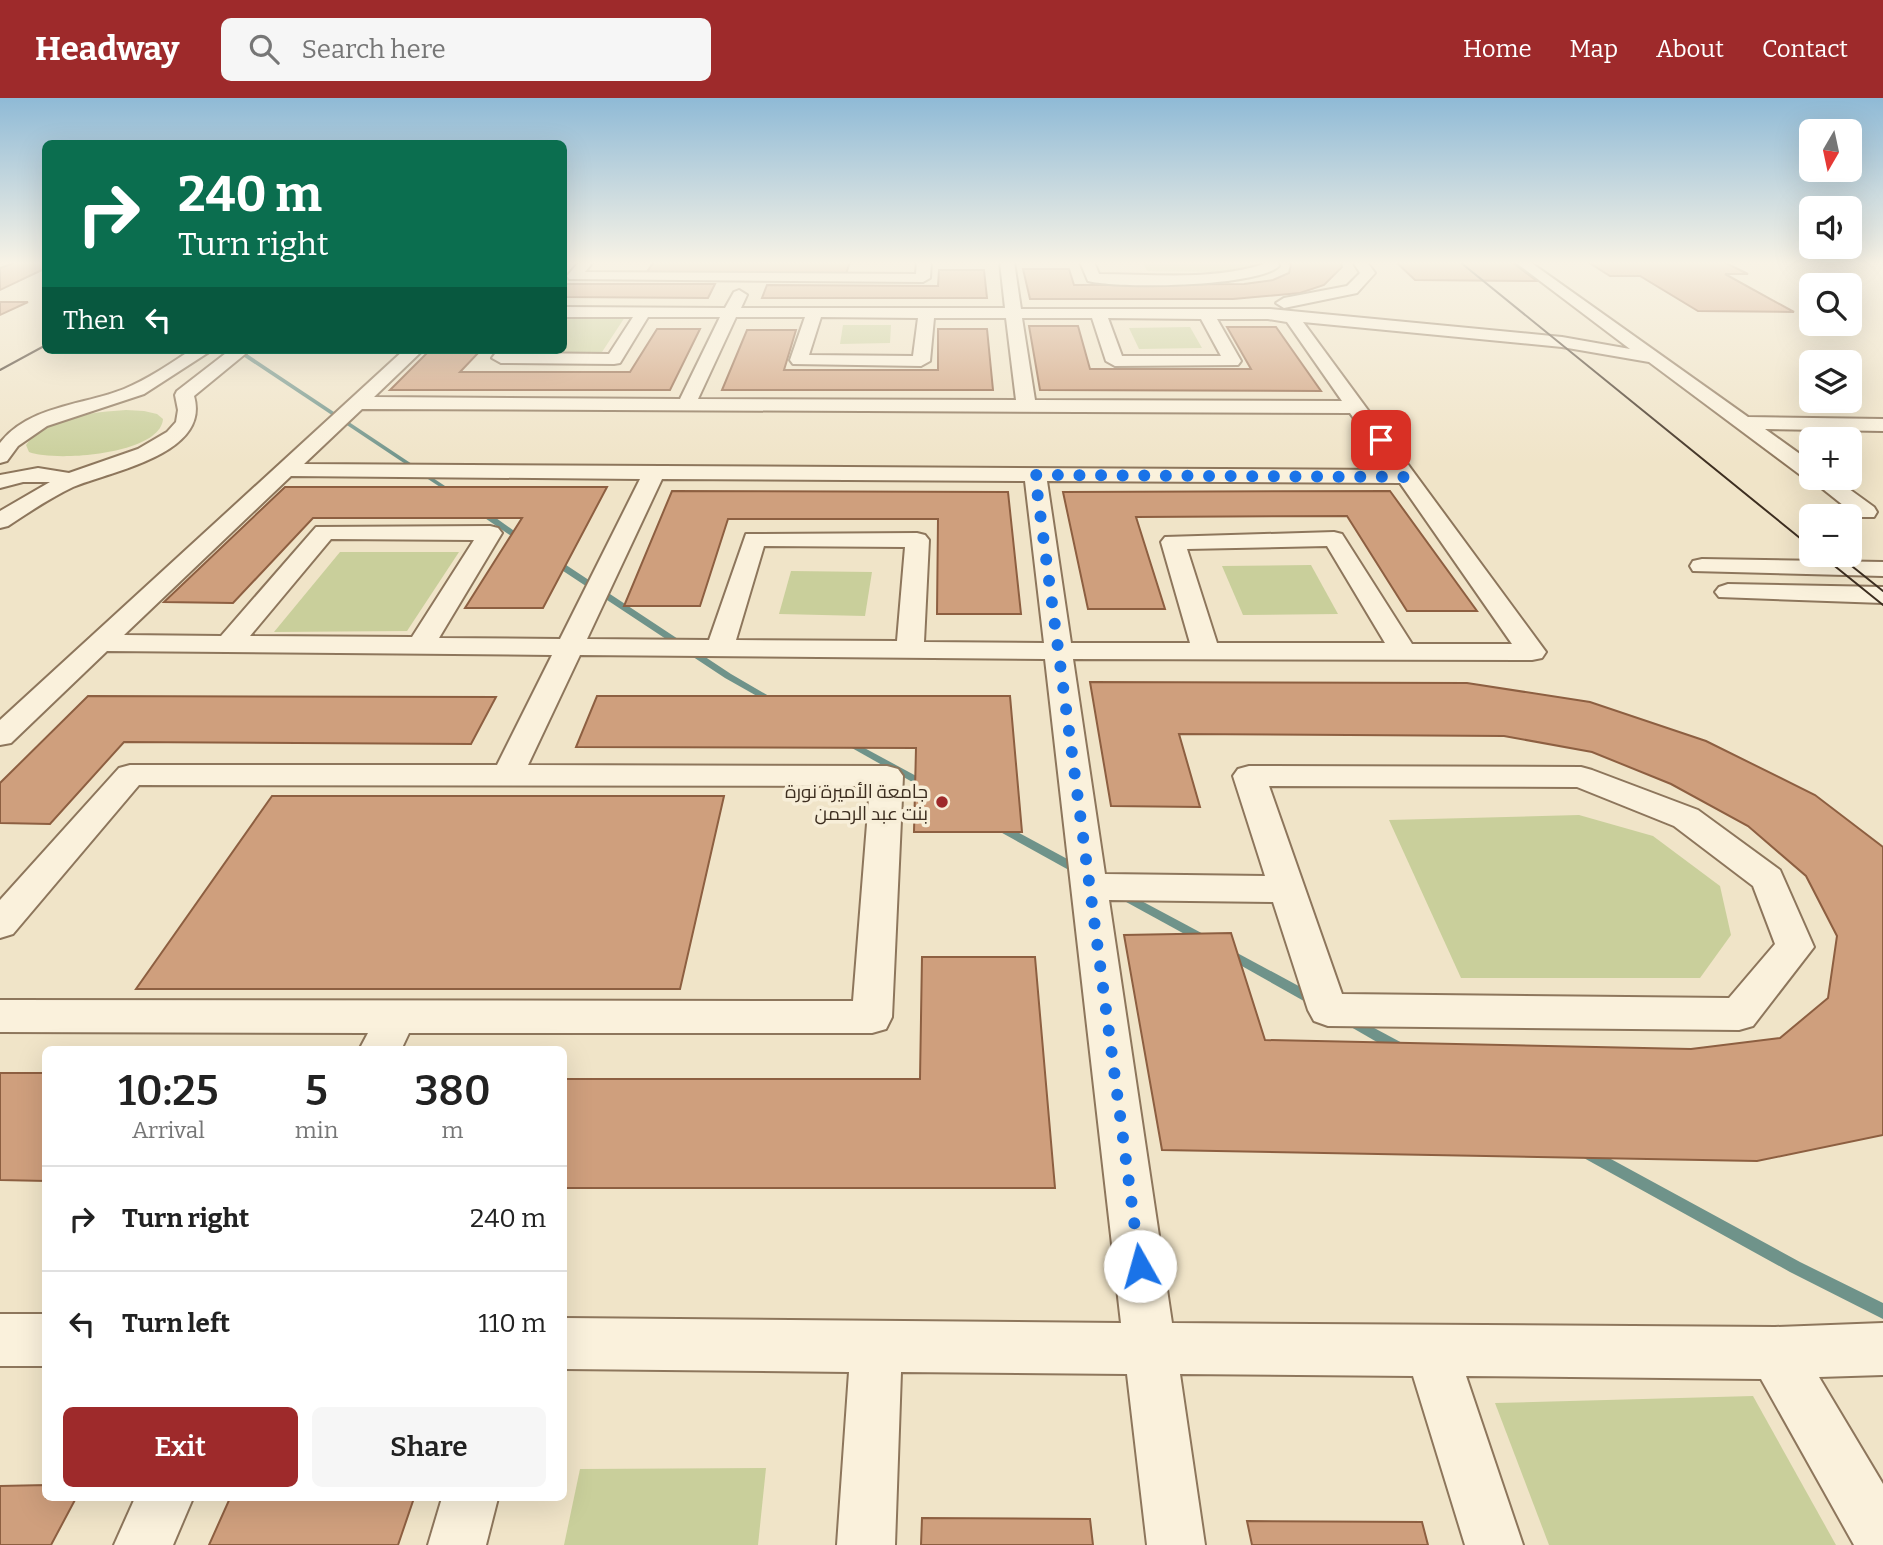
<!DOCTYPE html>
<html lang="en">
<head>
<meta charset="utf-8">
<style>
  :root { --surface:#fff; --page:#f6f6f6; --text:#222; --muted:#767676; --line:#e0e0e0; --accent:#9e2a2b }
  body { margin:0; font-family:Bitter,Cairo,serif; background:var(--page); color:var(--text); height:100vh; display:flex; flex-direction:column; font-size:26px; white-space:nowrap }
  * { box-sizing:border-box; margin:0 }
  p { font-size:23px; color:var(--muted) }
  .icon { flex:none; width:38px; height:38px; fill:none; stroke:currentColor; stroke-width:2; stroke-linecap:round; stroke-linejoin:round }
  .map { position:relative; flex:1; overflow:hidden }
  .panel { position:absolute; left:42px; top:948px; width:525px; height:455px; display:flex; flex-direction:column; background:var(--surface); border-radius:10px; box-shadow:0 7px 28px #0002 }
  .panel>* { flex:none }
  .banner { position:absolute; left:42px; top:42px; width:525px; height:214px; border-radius:10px; box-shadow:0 7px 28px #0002; background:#0b6e4f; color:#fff; overflow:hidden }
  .needle { width:46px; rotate:189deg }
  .fabs { position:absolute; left:1799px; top:21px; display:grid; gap:14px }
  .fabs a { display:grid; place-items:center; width:63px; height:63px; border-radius:10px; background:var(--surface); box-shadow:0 7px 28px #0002; font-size:35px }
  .pin { position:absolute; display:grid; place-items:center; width:60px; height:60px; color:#fff; margin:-30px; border-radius:14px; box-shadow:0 4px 10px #0006 }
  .me { position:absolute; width:77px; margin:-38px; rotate:353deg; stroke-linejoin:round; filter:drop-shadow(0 0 5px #0008) }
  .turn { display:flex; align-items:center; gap:24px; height:147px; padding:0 21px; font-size:32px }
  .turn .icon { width:91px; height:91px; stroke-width:2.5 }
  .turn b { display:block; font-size:49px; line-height:60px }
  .then { display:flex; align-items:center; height:66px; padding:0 21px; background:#0003; gap:14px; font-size:26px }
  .eta { display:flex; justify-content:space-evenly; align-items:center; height:119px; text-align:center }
  .eta b { font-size:42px; font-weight:600; line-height:49px }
  .button { display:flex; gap:14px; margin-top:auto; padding:14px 21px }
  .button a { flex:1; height:80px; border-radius:10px; background:var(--accent); color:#fff; font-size:28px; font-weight:600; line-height:80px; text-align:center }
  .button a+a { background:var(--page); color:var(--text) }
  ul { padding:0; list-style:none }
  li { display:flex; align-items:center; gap:21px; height:105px; padding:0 21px; border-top:2px solid var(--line) }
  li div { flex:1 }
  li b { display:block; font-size:26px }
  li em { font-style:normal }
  header { display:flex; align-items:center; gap:42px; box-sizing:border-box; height:98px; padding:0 35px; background:var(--accent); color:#fff }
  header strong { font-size:33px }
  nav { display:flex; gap:38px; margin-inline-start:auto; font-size:24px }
  .search { width:490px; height:63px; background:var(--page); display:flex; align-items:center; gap:18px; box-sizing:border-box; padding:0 24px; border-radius:10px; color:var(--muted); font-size:26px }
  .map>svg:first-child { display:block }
  .green { fill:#c9cf9b }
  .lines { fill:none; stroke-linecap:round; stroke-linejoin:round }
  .stream { fill:#6f938a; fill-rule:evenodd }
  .building { fill:#cf9f7d; stroke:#8d5f41; stroke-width:2 }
  .minor-casing { stroke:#8d765c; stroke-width:4 }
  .minor { fill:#faf1dc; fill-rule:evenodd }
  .tram { stroke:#3d2e20; stroke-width:2 }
  .route { stroke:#1a73e8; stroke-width:12; stroke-dasharray:0 21.6 }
  .poi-dot { fill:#9e2a2b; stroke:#f7eed8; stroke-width:2.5 }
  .labels { text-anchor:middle; stroke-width:7; stroke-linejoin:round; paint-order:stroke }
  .poi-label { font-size:19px; fill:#3d2e20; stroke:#f7eed8; text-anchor:end }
</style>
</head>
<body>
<header>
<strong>Headway</strong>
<div class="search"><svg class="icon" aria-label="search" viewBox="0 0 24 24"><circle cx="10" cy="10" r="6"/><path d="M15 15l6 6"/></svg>Search here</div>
<nav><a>Home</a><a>Map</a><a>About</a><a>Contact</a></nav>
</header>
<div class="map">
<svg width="1883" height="1447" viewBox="0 0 1883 1447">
  <rect width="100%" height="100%" fill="#f0e4c8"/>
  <!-- green -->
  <g class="green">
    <path d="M1142 164H1252L1253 168 1226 174 1147 173Z"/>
    <path d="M564 219H625L602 254H517L564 252Z"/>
    <path d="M843 227H891L890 245 840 246Z"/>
    <path d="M1190 229 1202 250 1139 251 1129 230Z"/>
    <path d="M126 312 144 313 157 316 163 321C160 357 54 364 29 354L26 347C45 318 95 314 126 312Z"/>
    <path d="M340 454H459L407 533 274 534Z"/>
    <path d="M1311 467 1338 516 1243 517 1222 468Z"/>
    <path d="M791 473 872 474 865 518 779 516Z"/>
    <path d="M1579 717 1653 738 1720 788 1731 837 1700 880H1461L1389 722Z"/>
    <path d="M1753 1298 1836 1447H1549L1495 1305Z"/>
    <path d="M766 1370 758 1447H564L580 1371Z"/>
  </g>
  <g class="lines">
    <!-- stream -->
    <g class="stream">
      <path d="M234 252H241L457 396 452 397Z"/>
      <path d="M476 410H482L527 442 520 444 476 414Z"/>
      <path d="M551 461H557L731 576 781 605 776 608 773 607 725 580 551 465Z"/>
      <path d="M846 640 931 686 932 688 931 690H923L843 645 841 643 843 641Z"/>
      <path d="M999 724 1084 770 1086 773 1084 776H1076L995 731 994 728 995 725Z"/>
      <path d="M1121 792 1209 839 1211 842 1209 845 1205 847 1201 845 1117 799 1115 796 1117 793Z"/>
      <path d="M1228 850 1319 899 1321 903 1319 907 1315 908 1311 907 1224 858 1222 855 1224 852Z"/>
      <path d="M1348 916 1406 947 1407 951 1406 955 1401 956 1396 955 1344 925 1342 921 1344 917Z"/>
      <path d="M1587 1048 1800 1164 1883 1205V1221L1790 1174 1582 1059 1580 1054 1582 1049Z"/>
    </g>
  </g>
  <!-- building -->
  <g class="building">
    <path d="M16 164H46V170L0 192V170Z"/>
    <path d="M654 164H850L846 176 646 175Z"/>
    <path d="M1289 164H1341L1342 169 1324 187 1300 195 1233 201H1030L1023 171H1069L1074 187 1244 186 1273 182 1289 175 1291 167Z"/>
    <path d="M1396 164H1512L1537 183 1415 182Z"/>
    <path d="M1588 164H1724L1748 176H1725L1794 214 1698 213 1640 178H1610Z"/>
    <path d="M939 172H984L987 200H762L767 187 938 188Z"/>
    <path d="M564 186H715L708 200 564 199Z"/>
    <path d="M0 204H28L0 217Z"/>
    <path d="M1029 228H1078L1090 271H1251L1227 229H1276L1321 293 1040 292Z"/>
    <path d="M657 231H700L670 292H390L430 252H481L460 274H630Z"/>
    <path d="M938 231H987L993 292H722L747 232H796L784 272H938Z"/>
    <path d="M285 389H607L543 510H465L522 420H313L233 505 164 504Z"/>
    <path d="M672 393 1008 394 1021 516H937L938 421H728L700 508H624Z"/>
    <path d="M1390 393 1477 513H1407L1347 418 1136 419 1165 511H1088L1063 394Z"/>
    <path d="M1090 584 1467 585 1590 604 1706 643 1815 697 1883 749V1037L1757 1063 1162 1052 1124 837 1231 835 1265 942 1691 951 1780 940 1828 900 1837 838 1806 778 1748 728 1671 686 1592 654 1504 638 1179 636 1200 709 1111 708Z"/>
    <path d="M88 598 496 599 471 646 124 644 50 726 0 725V685Z"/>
    <path d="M597 598H1010L1022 734H914L916 650 576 649Z"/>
    <path d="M272 698H724L680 891H136Z"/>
    <path d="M922 859H1035L1055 1090H564V981H920Z"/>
    <path d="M0 975H46V1083L0 1082Z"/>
    <path d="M46 1387V1400H76L51 1447H0V1388Z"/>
    <path d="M230 1400H414L398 1447H209Z"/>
    <path d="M922 1420 1090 1421 1093 1447H921Z"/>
    <path d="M1247 1423 1422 1424 1428 1447H1252Z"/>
  </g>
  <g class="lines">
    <defs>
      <g id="minor">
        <path d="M579 164H593L585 174 916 176 917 164H931L930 180 923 184 569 181 567 178Z"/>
        <path d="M1000 164H1014L1021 211H1270L1562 239 1630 251 1515 164H1530L1748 319 1883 321V333L1765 331 1811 364V380H1834L1874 409 1877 414 1874 419H1858L1809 380 1803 379 1649 264 1562 249 1303 224 1546 554 1542 560 1532 562 1073 561 1105 776 1265 778 1233 678 1238 671 1249 668 1581 669 1592 672 1698 712 1780 772 1814 849 1753 928 1739 932 1328 928 1314 923 1308 912 1273 804 1109 802 1172 1225 1775 1229 1883 1225V1277L1819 1279 1883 1386V1447H1854L1761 1281 1466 1278 1523 1447H1465L1413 1278 1180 1276 1205 1447H1147L1127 1276 901 1274 895 1447H837L849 1274 564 1271V1220L1121 1225 1045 561 580 557 528 667 887 668 898 671 903 678 892 919 886 931 872 935H409L401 952H359L368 935 0 934V902L853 903 870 688 139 687 13 836 0 840V802L119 670 130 667H497L552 557 107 553 11 645 0 647V622L404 252H423L374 299 680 301 720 219H648L620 265 614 266 501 265 492 260 498 252H516L514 255 609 256 633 219H564V209L725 210 734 194 739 192 747 197 741 210H1005ZM736 219H805L790 262 793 266 921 268 930 263 934 220H1006L1016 302 698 301ZM821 219 918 220 913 258 809 257ZM1022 220H1092L1106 263 1115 268 1238 267 1241 263 1217 221H1268L1287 224 1342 303 1035 302ZM1108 220 1201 221 1221 258H1122ZM362 311 1350 315 1391 372 304 366ZM291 378 640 381 560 541 439 540 502 435 498 430 490 428 316 429 221 538 124 537ZM662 381 1025 383 1044 545 924 544 929 442 925 437 917 435 746 436 709 542 587 541ZM1047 383 1400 385 1512 546H1412L1342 436 1334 434 1165 439 1161 444 1190 545H1071ZM331 441 474 442 412 539 250 538ZM764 448 905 449 897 543 736 542ZM1327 448 1385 545H1217L1187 451ZM1269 688 1577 689 1674 728 1753 788 1775 846 1729 900 1342 896Z"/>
        <path d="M1080 164H1094L1099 176C1153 176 1211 183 1264 166L1263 164H1277L1279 168C1257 189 1119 191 1088 183Z"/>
        <path d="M1353 164H1367L1375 175 1357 195 1284 210 1276 205 1284 200 1347 188 1360 175Z"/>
        <path d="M191 252H212L144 296 47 328 18 348 7 363 0 365V345C28 308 84 307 124 291 148 281 170 266 191 252Z"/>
        <path d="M230 252H250L194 298C211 356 111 373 73 389 50 400 29 414 8 428L0 430V413L50 384H23L0 390V377L38 370 69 375 138 351 167 334 176 324 178 312 175 297 177 293Z"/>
        <path d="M1702 461 1883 464V478L1693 473 1690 468 1693 463Z"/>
        <path d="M1728 486 1883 489V505L1719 499 1715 494 1719 489Z"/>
        <rect x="0" y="1216" width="46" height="52"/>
        <path d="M135 1400H193L173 1447H114Z"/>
        <path d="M442 1400H498L486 1447H428Z"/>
      </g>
    </defs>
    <!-- minor casing -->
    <use href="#minor" class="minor-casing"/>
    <!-- minor -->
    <use href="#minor" class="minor"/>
    <!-- tram -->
    <g class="tram">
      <path d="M1460 164 1811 449"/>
      <path d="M0 272 46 247"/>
      <path d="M1821 457 1883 507"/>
      <path d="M1838 457 1883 493"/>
    </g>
  </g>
  <!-- sky -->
  <linearGradient id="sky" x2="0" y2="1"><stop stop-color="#8fbad6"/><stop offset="0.45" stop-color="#f8f3e6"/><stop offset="1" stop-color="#f8f3e6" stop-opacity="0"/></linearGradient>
  <rect width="1883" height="366" fill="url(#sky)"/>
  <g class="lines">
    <!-- route -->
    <path class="route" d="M1140 1168 1035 377 1407 379 1381 342"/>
  </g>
  <!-- markers -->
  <circle class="poi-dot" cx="942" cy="704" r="7"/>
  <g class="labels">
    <!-- poi labels -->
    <g class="poi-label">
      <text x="928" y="700">جامعة الأميرة نورة<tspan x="928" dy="22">بنت عبد الرحمن</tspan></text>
    </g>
  </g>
</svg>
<div class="fabs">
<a><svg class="needle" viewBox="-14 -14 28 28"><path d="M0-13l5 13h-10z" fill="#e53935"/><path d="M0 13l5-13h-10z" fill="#767676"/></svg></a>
<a><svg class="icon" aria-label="sound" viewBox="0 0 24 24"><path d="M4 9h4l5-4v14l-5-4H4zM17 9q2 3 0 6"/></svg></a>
<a><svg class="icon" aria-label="search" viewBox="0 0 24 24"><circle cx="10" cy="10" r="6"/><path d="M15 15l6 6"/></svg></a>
<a><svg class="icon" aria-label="layers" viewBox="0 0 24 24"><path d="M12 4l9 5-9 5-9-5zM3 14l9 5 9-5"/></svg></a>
<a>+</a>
<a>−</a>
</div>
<div class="pin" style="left:1381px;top:342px;background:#d93025"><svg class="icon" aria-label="arrive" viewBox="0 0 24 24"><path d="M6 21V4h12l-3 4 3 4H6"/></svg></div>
<svg class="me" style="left:1140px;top:1168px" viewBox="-20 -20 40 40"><circle r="19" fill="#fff"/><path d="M0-13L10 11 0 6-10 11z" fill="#1a73e8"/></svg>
<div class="banner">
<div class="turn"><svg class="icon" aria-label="right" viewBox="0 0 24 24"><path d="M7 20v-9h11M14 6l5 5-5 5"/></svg><div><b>240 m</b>Turn right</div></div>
<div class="then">Then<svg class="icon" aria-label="left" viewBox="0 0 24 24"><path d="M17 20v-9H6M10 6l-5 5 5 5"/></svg></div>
</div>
<section class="panel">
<div class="eta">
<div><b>10:25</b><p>Arrival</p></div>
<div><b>5</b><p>min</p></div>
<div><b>380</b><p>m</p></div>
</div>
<ul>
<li><svg class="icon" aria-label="right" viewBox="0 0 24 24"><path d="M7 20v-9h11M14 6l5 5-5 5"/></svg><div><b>Turn right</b></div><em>240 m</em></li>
<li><svg class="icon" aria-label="left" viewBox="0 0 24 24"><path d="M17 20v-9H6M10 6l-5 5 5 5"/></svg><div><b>Turn left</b></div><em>110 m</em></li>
</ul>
<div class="button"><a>Exit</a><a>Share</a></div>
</section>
</div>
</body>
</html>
